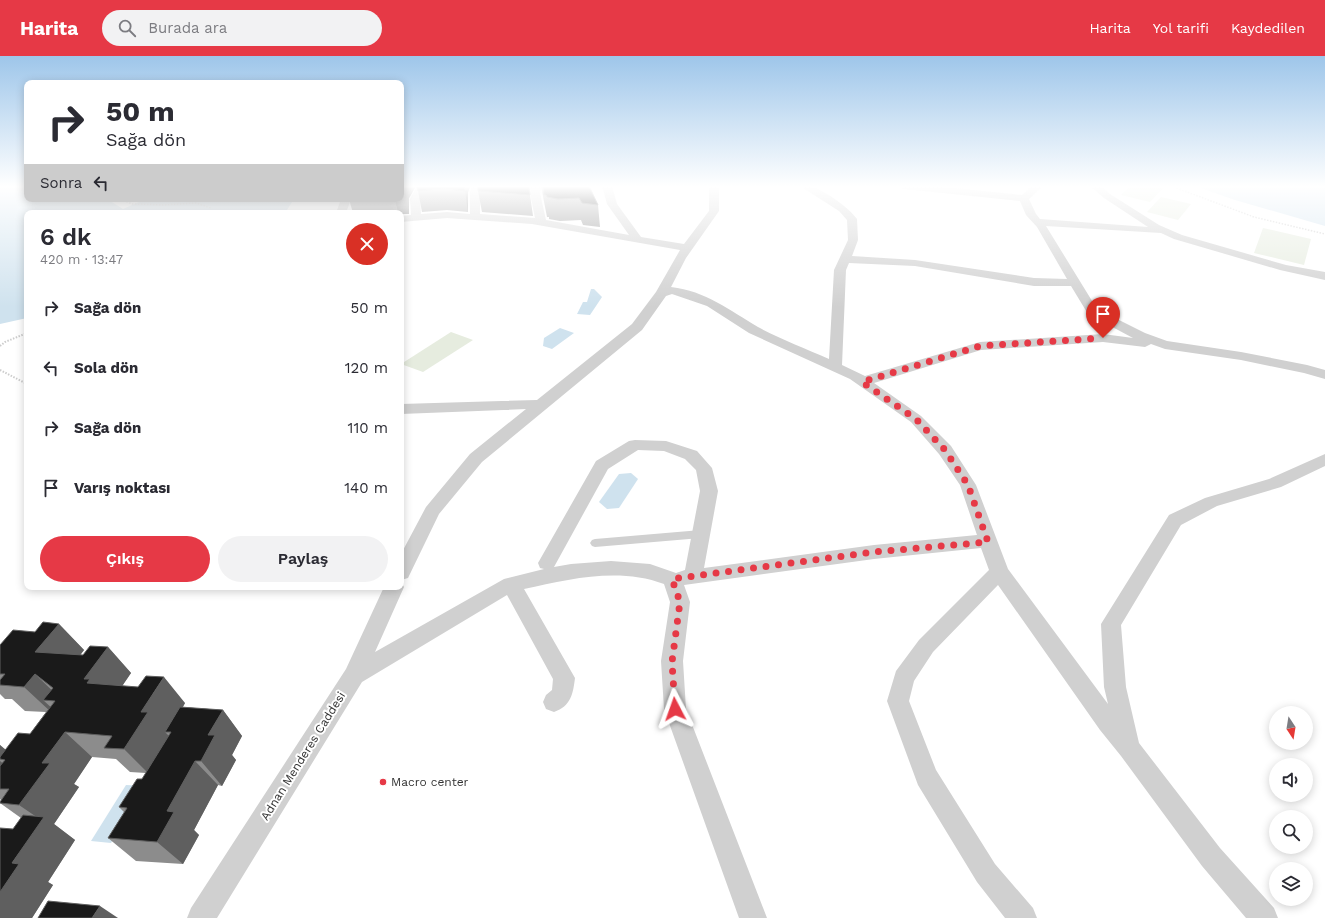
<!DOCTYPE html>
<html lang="tr">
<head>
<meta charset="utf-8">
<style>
  :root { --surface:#fff; --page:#f2f2f3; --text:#2b2b33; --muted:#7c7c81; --accent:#e63946 }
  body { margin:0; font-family:"Work Sans",sans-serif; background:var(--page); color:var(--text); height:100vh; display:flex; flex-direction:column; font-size:15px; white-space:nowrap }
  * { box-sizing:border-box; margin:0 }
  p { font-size:13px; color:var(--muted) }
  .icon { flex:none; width:22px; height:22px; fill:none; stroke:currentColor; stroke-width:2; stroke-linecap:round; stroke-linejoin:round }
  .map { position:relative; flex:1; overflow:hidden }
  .drawer { position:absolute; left:24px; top:154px; width:380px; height:380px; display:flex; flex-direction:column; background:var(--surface); border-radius:8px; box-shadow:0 2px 10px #0003 }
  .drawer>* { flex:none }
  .top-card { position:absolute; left:24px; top:24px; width:380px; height:122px; border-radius:8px; box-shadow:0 2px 10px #0003; background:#fff; color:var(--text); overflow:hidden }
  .needle { width:26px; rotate:168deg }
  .controls { position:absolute; left:1269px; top:650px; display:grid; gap:8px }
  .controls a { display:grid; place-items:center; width:44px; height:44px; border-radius:50%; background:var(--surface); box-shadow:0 2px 10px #0003; font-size:20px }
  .pin { position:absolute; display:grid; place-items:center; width:34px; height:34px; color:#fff; margin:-41px -17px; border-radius:50% 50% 50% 0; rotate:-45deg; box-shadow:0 0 4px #0007 }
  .pin .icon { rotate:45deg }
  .me { position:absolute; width:44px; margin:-22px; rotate:356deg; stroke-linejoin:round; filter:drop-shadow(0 0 3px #0008) }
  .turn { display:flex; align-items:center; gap:14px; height:84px; padding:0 16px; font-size:18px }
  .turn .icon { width:52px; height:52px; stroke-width:2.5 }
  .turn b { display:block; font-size:28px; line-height:34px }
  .then { display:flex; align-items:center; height:38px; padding:0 16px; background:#0003; gap:8px; font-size:15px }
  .round { display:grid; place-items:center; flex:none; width:42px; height:42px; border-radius:21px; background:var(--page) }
  .headline { display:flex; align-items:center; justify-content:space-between; height:68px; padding:0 16px }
  h1 { font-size:24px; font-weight:600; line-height:30px }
  .button { display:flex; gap:8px; margin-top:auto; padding:8px 16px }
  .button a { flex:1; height:46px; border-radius:24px; background:var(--accent); color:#fff; font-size:16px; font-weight:600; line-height:46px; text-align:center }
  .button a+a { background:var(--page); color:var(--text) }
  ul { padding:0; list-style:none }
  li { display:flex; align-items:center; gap:12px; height:60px; padding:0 16px }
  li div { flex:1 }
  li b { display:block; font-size:15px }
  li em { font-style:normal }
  header { display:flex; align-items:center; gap:24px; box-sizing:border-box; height:56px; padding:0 20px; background:var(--accent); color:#fff }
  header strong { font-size:19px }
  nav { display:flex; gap:22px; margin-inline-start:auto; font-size:14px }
  .search { width:280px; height:36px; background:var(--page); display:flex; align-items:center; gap:10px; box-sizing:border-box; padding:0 14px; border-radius:22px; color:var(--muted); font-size:15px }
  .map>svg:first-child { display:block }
  .green { fill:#e6ecdf }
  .water { fill:#cfe2ee }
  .pier { fill:#fff }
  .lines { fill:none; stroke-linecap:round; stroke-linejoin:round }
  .path-far1 { stroke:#cdcdcd; stroke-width:1.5; stroke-dasharray:1.5 1.5; stroke-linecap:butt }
  .path { stroke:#cdcdcd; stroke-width:2; stroke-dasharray:1.5 1.5; stroke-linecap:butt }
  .lane { fill:#d0d0d0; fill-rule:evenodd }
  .street { fill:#d0d0d0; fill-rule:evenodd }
  .wall { fill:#8c8c8c }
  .shaded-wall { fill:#5f5f5f }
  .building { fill:#1a1a1a; stroke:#5f5f5f }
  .route { stroke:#e63946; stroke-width:7; stroke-dasharray:0 12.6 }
  .poi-dot { fill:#e63946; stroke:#fff; stroke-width:1.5 }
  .labels { text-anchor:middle; stroke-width:4; stroke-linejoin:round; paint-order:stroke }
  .near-street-label { font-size:12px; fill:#333; stroke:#fff }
  .near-poi-label { font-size:12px; fill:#333; stroke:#fff; text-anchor:start }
</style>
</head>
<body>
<header>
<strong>Harita</strong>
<div class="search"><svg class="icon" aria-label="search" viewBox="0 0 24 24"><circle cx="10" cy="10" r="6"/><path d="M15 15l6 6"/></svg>Burada ara</div>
<nav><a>Harita</a><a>Yol tarifi</a><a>Kaydedilen</a></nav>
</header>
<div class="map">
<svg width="1325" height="862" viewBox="0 0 1325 862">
  <rect width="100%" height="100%" fill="#fff"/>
  <!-- green -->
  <g class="green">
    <path d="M1130 130H1161L1164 131 1150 146 1121 139Z"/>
    <path d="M1161 141 1191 148 1178 164 1147 156Z"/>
    <path d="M1263 172 1311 183 1304 209 1254 197Z"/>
    <path d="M451 276 473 284 423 316 401 308Z"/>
  </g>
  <!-- water -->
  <g class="water">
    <path d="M0 130H27V143H294L285 157H27V262L0 268Z"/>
    <path d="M1195 130H1325V170L1235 144Z"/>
    <path d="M591 233H594L602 241 590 259 577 258 583 246H587Z"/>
    <path d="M560 272 574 277 552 293 543 290 544 282Z"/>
    <path d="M631 417 638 423 619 452 607 453 599 446 619 418Z"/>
    <path d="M126 729 145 730 111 787 91 785Z"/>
  </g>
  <!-- pier -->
  <path class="pier" d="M107 143H135L139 146 123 153Z"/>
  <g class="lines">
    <!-- path-far1 -->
    <g class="path-far1">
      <path d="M1171 130 1254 161 1325 178"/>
      <path d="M121 143 132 148 164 149 196 147 211 152"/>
    </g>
    <!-- path -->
    <g class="path">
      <path d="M0 290 5 286 27 277"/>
      <path d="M0 314 27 328"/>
    </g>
    <!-- lane -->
    <path class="lane" d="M701 474 704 476 706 478 704 480 701 482 595 491 592 490 590 487 592 484 595 483Z"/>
    <!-- street -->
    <g class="street">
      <path d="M417 130H427L420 143 421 158 447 156 470 158V136L472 130H482L480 136V158L535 162 530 137 531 130H541L540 137 546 164 629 179 607 148 602 130H612L617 148 641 181 684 188 709 155V130H719V155L686 202 671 231C706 235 729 254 758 271 780 283 805 292 829 303L834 214 848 184 847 164 839 155 800 130C804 130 810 129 813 131 828 137 848 151 857 163L858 184 852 200 915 204 1034 222 1067 223 1037 171 1026 159 1020 145 904 133 899 130H934L1022 139 1032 130H1043L1029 143 1036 158 1040 163 1148 171 1104 142 1090 130H1101L1110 138 1159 169 1182 179 1286 209 1325 216V224L1280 214 1174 183 1161 177 1046 170 1097 253 1145 277 1167 285 1241 296 1307 309 1325 314V323L1304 317 1241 304 1165 293 1151 288 1145 291 1103 286 981 294 874 327 921 360 951 390 976 429 1008 513 1108 648 1104 631 1101 568 1169 459 1205 442 1269 423 1325 398V410L1281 431 1217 450 1181 469 1121 569 1126 631 1139 687 1220 792 1274 852 1278 862H1246L1202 810 1121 700 1100 674 998 529 933 596 914 625 909 645 936 714 995 808 1033 852 1037 862H1005L977 826 918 729 887 645 896 615 919 584 989 514 981 492 874 503 684 529 690 546 683 605 686 653 767 862H739L664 653 661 605 670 546 664 528C619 511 569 523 524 533L575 622C573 638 571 650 554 656L546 653 543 646 546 639 552 634 553 623 507 539 362 626 217 862H187L191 852 346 613 384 531H401V526L404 531 375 596 504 523 544 513 540 512 538 507 596 405 629 385 635 384 666 385 697 395 712 412 718 435 704 512 874 489 977 479 960 429 939 398 911 366 850 323 749 277 707 250 672 238 666 240 642 274 482 406 439 458 408 522 401 524V498L426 451 470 398 526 353 401 358V348L537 344 632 268 656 236 680 194 532 168 447 162 401 166V160L411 159 410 143ZM849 207 915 210 1034 230H1071L1088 258 1133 282 1103 278 980 286 865 320 842 309 846 214ZM638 394 664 395 685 403 696 414 700 435 685 514 676 517 650 508 611 505 571 508 554 511 608 413Z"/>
      <path d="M341 143H351L346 157H336Z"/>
    </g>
  </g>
  <!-- wall -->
  <g class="wall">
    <path d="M401 130H416L409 142V158L401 157H353L349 143H401Z"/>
    <path d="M417 130H470L468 136V156L447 154 422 156 418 135Z"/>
    <path d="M529 130V132L533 160 482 156 478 135Z"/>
    <path d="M541 130H589L598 149 600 171 583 169 581 164 560 165 549 163V161H547Z"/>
    <path d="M59 568 84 594 80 599H83L108 591 131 617 122 630 185 647 183 651 223 654 242 680 232 699 236 704 222 730 218 729 194 774 199 779 183 808 136 805 108 782 124 756 119 751 142 723 146 717 130 716 116 703 92 701 74 728 79 731 54 768 75 784 48 826 53 829 32 862 13 773 21 762 0 747V746L1 744 0 743V689L5 694 30 678 46 656 25 655 12 643H5L0 638V589L35 576Z"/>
  </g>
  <!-- shaded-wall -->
  <g class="shaded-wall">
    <path d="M404 130H416L409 142V158H401V157H398L395 143H401V136Z"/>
    <path d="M465 130H470L468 136V156L465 135Z"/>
    <path d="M59 568 84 594 62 623 35 596Z"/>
    <path d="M108 591 131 617 112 645 87 627 84 623Z"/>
    <path d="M35 618 62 644 55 645 43 644 54 654 52 657 24 631Z"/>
    <path d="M164 621 185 647 168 676H165L171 682 149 718 124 693 141 656Z"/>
    <path d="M223 654 242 680 232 699 236 704 222 730 201 705 208 679Z"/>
    <path d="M65 676 92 701 74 728 79 731 54 768 75 784 48 826 53 829 32 862H0V836L12 807 41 764 19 749 42 707Z"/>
    <path d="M0 689 17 703H0Z"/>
    <path d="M0 705 10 713 0 727Z"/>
    <path d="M195 705 218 729 194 774 199 779 183 808 157 786 167 755Z"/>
    <path d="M100 850 118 862H92Z"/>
  </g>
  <!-- building -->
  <g class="building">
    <rect x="401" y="130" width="3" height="6"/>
    <path d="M417 130H465V135L443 133 418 135Z"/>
    <path d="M478 130H529L530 139 478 135Z"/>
    <path d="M543 130H589L598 149 582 147 579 142 558 143 547 141 546 139H544Z"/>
    <path d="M43 566 59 568 35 596 83 599 90 590 108 591 84 623H90L87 627 138 631 146 620 164 621 141 656H148L124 693 104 692 112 680 65 676 42 707H50L19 749 0 747V746L9 733H0V710L5 704 0 703V701L18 677 30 678 55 645 43 644 53 632 35 618 24 631 0 629V624L5 618H0V589L13 574 35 576Z"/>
    <path d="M180 651 223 654 208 679H215L201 705H195L167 755 174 756 157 786 108 782 127 752 119 751 137 723H142L171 676H165Z"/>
    <path d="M23 759 44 761 12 807 19 808 0 836V772L13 773Z"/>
    <path d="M48 845 100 850 92 862H38Z"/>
  </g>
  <!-- sky -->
  <linearGradient id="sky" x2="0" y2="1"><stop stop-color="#9ec6ea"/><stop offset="0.52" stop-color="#fff"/><stop offset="1" stop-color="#fff" stop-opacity="0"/></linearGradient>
  <rect width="1325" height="251" fill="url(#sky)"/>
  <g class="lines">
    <!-- route -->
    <path class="route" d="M675 653 672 606 680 546 672 523 874 496 988 486 968 429 945 394 916 363 862 326 980 290 1103 282"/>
  </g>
  <!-- markers -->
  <circle class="poi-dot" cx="383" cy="726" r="4"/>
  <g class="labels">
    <!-- near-street labels -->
    <g class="near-street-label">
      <text transform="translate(303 700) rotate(-58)" y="4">Adnan Menderes Caddesi</text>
    </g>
    <!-- near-poi labels -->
    <g class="near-poi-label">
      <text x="391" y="730">Macro center</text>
    </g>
  </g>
</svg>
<div class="controls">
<a><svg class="needle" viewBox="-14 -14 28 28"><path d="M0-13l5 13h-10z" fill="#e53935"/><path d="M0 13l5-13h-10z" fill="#7c7c81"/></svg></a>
<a><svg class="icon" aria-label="sound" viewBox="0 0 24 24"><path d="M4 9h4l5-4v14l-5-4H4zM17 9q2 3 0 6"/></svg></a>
<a><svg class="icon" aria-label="search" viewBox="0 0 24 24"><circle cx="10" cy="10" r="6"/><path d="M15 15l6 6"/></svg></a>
<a><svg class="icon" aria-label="layers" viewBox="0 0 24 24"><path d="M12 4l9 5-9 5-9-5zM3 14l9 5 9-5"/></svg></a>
</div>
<div class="pin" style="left:1103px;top:282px;background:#d93025"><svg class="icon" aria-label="arrive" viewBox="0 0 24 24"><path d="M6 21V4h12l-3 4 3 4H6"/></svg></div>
<svg class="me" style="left:675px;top:653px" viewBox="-20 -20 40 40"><path d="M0-17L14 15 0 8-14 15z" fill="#e63946" stroke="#fff" stroke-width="4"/></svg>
<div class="top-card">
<div class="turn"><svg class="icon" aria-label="right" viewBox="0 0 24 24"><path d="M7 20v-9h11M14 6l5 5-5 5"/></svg><div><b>50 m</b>Sağa dön</div></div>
<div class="then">Sonra<svg class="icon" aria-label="left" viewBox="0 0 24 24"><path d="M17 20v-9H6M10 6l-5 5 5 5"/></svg></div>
</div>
<section class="drawer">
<div class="headline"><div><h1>6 dk</h1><p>420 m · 13:47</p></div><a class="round" style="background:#d93025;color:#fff"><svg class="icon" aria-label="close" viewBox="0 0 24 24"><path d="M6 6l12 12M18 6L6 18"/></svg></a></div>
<ul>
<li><svg class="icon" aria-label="right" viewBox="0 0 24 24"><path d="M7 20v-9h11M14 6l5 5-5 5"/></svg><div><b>Sağa dön</b></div><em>50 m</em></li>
<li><svg class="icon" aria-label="left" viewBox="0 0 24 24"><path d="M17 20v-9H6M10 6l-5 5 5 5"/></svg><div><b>Sola dön</b></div><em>120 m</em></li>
<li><svg class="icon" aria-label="right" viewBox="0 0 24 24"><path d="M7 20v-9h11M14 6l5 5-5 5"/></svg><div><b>Sağa dön</b></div><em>110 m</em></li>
<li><svg class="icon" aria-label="arrive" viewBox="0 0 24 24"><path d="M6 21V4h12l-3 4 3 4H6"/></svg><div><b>Varış noktası</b></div><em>140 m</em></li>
</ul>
<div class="button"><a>Çıkış</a><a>Paylaş</a></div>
</section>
</div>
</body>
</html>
